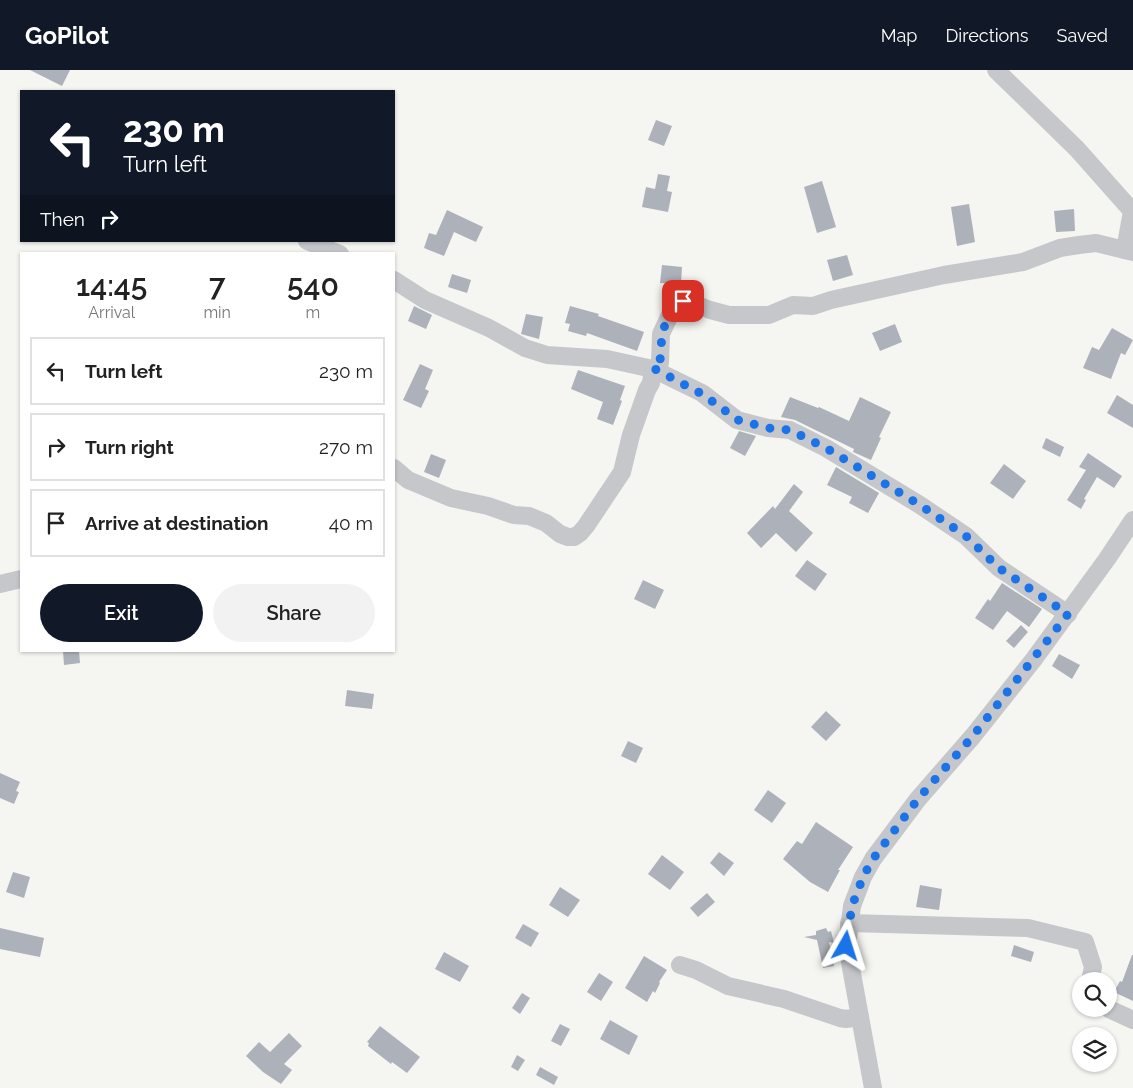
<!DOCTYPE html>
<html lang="en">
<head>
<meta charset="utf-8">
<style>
  :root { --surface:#fff; --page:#f2f2f2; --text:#222; --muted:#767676; --line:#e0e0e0; --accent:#111827 }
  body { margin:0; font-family:Raleway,sans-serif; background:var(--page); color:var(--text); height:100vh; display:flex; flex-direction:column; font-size:19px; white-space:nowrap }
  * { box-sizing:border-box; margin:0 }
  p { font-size:16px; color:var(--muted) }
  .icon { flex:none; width:28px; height:28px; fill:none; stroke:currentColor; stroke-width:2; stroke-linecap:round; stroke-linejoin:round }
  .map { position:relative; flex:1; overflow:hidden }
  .sheet { position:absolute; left:20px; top:182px; width:375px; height:400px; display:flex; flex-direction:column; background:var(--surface); border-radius:0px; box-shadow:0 1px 4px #0004 }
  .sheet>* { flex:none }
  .hud { position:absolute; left:20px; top:20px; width:375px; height:152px; border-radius:0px; box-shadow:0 1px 4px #0004; background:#111827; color:#fff; overflow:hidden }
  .tools { position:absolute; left:1072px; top:902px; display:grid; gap:10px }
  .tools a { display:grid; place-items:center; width:45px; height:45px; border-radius:50%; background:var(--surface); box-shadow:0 1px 4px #0004; font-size:25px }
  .pin { position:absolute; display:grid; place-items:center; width:42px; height:42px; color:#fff; margin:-21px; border-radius:10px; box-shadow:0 2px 8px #0006 }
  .me { position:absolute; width:55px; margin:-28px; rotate:6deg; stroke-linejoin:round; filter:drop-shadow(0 0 4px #0008) }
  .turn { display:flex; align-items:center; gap:18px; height:105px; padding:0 20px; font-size:22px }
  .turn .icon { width:65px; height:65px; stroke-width:2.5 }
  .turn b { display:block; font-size:35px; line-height:42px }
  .then { display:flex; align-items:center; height:48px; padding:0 20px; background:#0003; gap:10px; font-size:19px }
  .eta { display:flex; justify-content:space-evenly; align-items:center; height:85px; text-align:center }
  .eta b { font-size:30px; font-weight:600; line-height:35px }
  .cta { display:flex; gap:10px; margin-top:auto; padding:10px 20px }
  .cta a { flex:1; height:58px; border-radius:30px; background:var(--accent); color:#fff; font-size:20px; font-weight:600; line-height:58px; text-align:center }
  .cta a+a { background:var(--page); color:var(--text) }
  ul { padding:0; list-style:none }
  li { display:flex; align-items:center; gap:15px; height:68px; margin:0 10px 8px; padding:0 10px; border:2px solid var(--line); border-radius:0px }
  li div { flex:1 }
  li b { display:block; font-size:19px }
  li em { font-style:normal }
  header { display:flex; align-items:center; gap:30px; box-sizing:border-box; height:70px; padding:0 25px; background:var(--accent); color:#fff }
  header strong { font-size:24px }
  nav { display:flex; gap:28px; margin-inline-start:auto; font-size:18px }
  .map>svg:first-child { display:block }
  .building { fill:#adb2ba }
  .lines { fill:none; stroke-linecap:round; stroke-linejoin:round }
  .minor { stroke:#c5c7cb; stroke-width:18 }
  .route { stroke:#1a73e8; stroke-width:9; stroke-dasharray:0 16.2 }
</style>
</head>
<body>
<header>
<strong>GoPilot</strong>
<nav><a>Map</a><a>Directions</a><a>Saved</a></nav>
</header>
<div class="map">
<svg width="1133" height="1018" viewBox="0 0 1133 1018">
  <rect width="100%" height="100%" fill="#f5f5f1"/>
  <!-- building -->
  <g class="building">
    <path d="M30 0H70L62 16Z"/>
    <path d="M656 50 672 56 664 76 648 70Z"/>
    <path d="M658 104 670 106 667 121 672 122 668 142 642 137 646 117 655 119Z"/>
    <path d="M822 111 836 157 817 163 804 117Z"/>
    <path d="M969 134 975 172 957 176 951 137Z"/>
    <path d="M1074 139 1075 161 1056 162 1054 141Z"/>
    <path d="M447 140 483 157 476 172 454 162 444 186 424 178 429 163 436 165Z"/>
    <path d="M847 185 853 205 833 211 827 190Z"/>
    <path d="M662 195 682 197 681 214 660 213Z"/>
    <path d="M452 204 471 210 467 223 448 217Z"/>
    <path d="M414 236 432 245 426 259 408 251Z"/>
    <path d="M570 236 599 244 598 246 644 262 637 281 587 263 586 266 568 261 570 254 565 253Z"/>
    <path d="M526 244 543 247 539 269 521 264Z"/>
    <path d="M895 254 902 272 880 281 872 263Z"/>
    <path d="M1112 258 1133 270 1125 285 1121 283 1111 309 1083 298 1092 277 1099 280Z"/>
    <path d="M420 294 433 300 425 319 429 321 421 338 403 330Z"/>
    <path d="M578 300 625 316 620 330 622 331 613 355 597 349 603 332 571 319Z"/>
    <path d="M1117 325 1133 335V358L1107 343Z"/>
    <path d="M790 327 818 338 819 337 849 351 860 327 891 342 879 367 881 368 871 390 853 382 854 379 795 350 781 347Z"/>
    <path d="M739 361 756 366 745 386 730 378Z"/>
    <path d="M1046 368 1064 377 1060 387 1042 378Z"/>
    <path d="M1088 383 1122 406 1114 418 1097 407 1084 429 1086 430 1081 439 1067 430 1086 400 1079 397Z"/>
    <path d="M431 384 446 390 439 408 424 402Z"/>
    <path d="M1004 394 1026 411 1013 429 990 413Z"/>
    <path d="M836 397 879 423 868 443 849 433 852 427 827 415Z"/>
    <path d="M794 414 803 422 789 441 813 463 796 482 776 463 761 478 747 463 773 436 775 439Z"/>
    <path d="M807 490 827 504 815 521 795 506Z"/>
    <path d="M643 510 664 520 655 539 634 529Z"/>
    <path d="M1002 513 1042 539 1029 557 1007 541 993 560 975 548 988 529 990 531Z"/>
    <path d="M1021 555 1028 562 1014 578 1006 571Z"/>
    <path d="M63 581H79L80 593 64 595Z"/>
    <path d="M1059 584 1080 595 1072 609 1052 596Z"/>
    <path d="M347 620 374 624 372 639 345 636Z"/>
    <path d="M826 641 841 655 826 671 811 657Z"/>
    <path d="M628 671 643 678 636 693 621 686Z"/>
    <path d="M0 703 20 712 16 721 19 722 14 734 0 728Z"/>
    <path d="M768 720 786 733 772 753 754 740Z"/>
    <path d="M816 752 853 777 838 800H840L828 822 810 812 783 789 797 771 802 774Z"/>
    <path d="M719 782 734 793 724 806 710 793Z"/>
    <path d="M662 785 684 802 670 820 648 804Z"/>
    <path d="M13 802 30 807 24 828 6 822Z"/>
    <path d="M920 815 942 819 939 840 916 837Z"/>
    <path d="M560 817 580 830 568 847 549 835Z"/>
    <path d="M707 823 715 832 698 847 690 838Z"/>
    <path d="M523 854 539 863 531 877 515 868Z"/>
    <path d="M0 858 44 868 40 887 0 879Z"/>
    <path d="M826 858 828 862 831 861 834 873 829 872 834 896 823 898 817 870 804 867 816 865V861Z"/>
    <path d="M1014 875 1034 882 1031 892 1011 886Z"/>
    <path d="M444 882 469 896 460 912 435 899Z"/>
    <path d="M1132 885H1133V931L1114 922 1120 911 1122 912Z"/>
    <path d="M644 886 667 900 659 912 660 913 655 923 653 921 647 932 625 918Z"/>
    <path d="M599 903 613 912 601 931 587 922Z"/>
    <path d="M522 923 530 928 520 944 512 938Z"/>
    <path d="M610 950 638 966 629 985 600 969Z"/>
    <path d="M560 954 570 959 561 976 551 971Z"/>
    <path d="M380 956 420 987 407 1003 392 992 391 994 368 976 369 973 367 972Z"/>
    <path d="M289 963 302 976 284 994 292 1000 281 1014 263 1002 246 986 259 972 270 982Z"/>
    <path d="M517 985 525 990 518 1001 511 997Z"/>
    <path d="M540 997 558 1007 554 1015 536 1005Z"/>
  </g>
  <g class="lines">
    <!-- minor -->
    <g class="minor">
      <path d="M996 0 1077 79 1132 141 1125 180"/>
      <path d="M307 171 340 184"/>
      <path d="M394 210 425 230 489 258 525 278 547 285 607 289 653 299 702 323 737 350 768 358 790 360 826 378 920 435 966 466 999 498 1068 544"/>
      <path d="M394 398 408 410 451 428 488 436 514 445 529 446 546 453 560 464 568 467H574L580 463 586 456 622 402 631 365 647 320 651 313 653 299 660 293 661 264 674 236 683 231 690 232 710 240 729 245H769L793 235 813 236 831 230 944 205 1023 192 1060 178 1079 175 1096 173 1133 182"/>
      <path d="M0 514 21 509"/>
      <path d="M849 853 1028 858 1085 872 1093 897 1090 911"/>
      <path d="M680 895 696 900 728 916 784 929 840 948 846 949 860 947"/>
      <path d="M1109 939 1133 950"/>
      <path d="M873 1018 847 876 852 836 863 807 873 789 918 729 973 666 1034 589 1107 489 1133 450"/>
    </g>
  </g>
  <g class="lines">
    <!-- route -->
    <path class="route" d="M683 231C662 243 661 271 660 293L653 298 702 324 738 350 768 358 790 360 826 378 920 435 966 466 999 498 1068 544 973 666 918 729 873 789 863 807 852 836 846 876"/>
  </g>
</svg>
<div class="tools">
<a><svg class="icon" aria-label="search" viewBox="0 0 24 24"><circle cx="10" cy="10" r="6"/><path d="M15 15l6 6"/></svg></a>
<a><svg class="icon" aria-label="layers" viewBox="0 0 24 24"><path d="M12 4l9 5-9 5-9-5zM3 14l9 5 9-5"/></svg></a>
</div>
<div class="pin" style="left:683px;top:231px;background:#d93025"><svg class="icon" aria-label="arrive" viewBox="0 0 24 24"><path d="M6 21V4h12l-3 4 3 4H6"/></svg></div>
<svg class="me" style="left:846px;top:876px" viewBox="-20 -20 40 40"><path d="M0-17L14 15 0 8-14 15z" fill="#1a73e8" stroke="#fff" stroke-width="4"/></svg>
<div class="hud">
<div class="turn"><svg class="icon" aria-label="left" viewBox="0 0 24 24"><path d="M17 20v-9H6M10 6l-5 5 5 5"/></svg><div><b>230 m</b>Turn left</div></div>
<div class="then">Then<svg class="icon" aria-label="right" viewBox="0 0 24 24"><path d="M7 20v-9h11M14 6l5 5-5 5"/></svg></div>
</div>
<section class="sheet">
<div class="eta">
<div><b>14:45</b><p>Arrival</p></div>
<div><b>7</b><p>min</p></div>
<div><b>540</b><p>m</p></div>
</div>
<ul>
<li><svg class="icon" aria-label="left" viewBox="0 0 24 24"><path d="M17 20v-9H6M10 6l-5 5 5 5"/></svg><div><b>Turn left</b></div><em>230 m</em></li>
<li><svg class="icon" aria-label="right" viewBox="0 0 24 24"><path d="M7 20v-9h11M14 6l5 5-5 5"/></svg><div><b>Turn right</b></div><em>270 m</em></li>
<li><svg class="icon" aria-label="arrive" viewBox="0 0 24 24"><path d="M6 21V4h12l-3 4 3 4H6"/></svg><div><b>Arrive at destination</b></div><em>40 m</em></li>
</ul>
<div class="cta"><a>Exit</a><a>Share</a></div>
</section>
</div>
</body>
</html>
